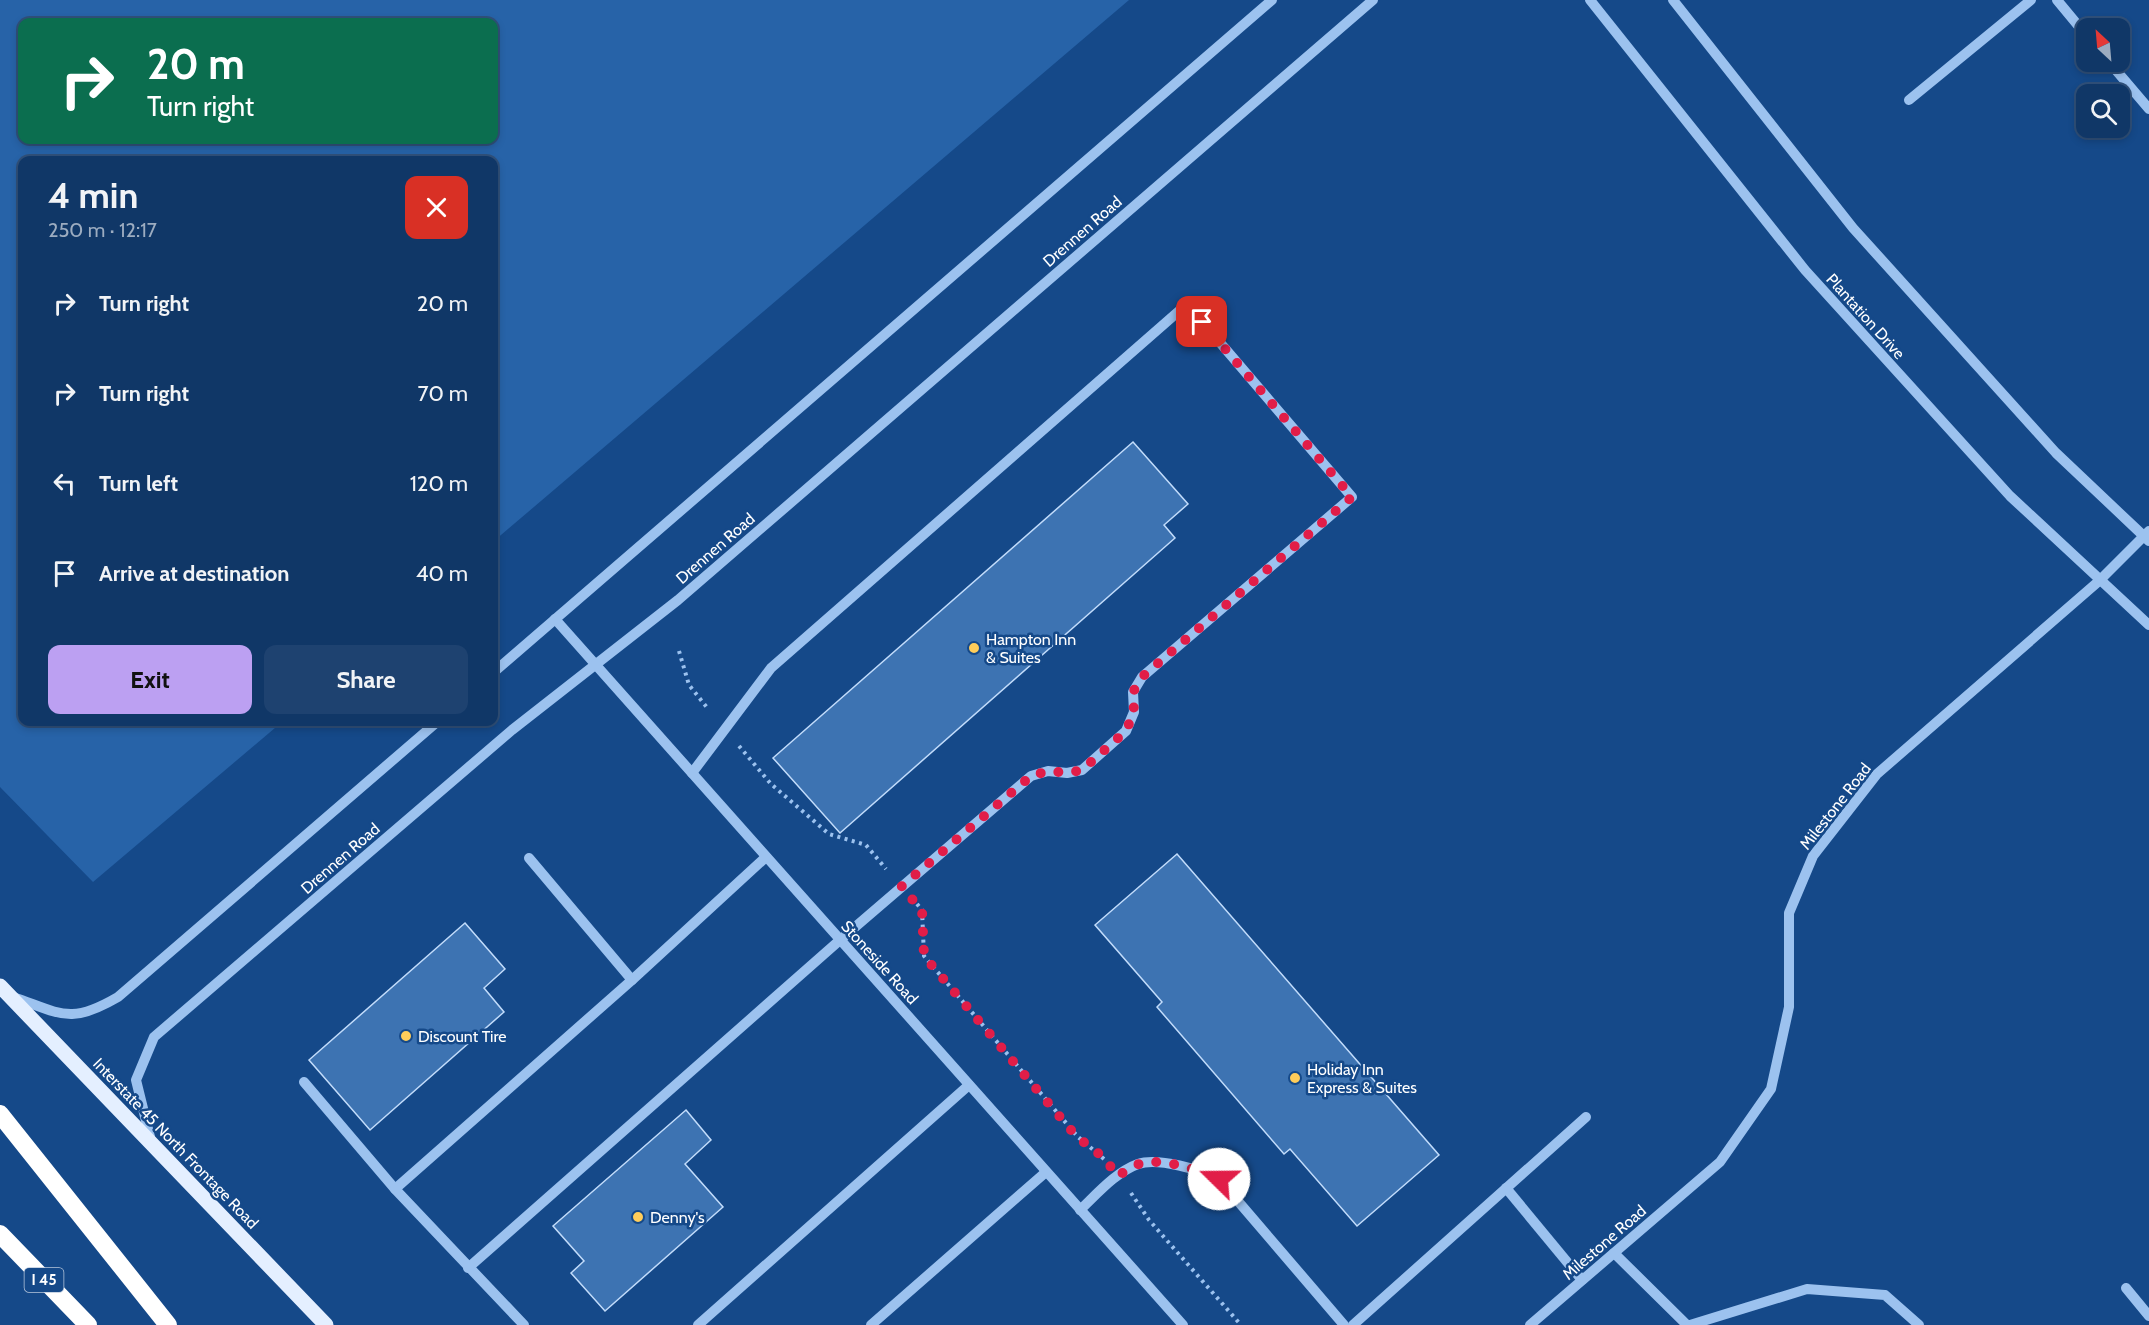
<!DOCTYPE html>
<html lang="en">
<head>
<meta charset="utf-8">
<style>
  :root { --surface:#103767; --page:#1e4270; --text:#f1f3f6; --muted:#9cacc0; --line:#30517b; --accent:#bca0f2 }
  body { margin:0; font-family:Cabin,sans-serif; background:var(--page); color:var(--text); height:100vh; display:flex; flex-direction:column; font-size:22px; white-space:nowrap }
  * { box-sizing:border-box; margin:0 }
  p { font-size:20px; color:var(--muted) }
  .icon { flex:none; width:33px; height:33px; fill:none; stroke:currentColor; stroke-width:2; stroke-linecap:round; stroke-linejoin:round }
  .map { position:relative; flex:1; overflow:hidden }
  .details { position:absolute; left:18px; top:156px; width:480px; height:570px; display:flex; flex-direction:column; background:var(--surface); border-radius:12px; box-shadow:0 3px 9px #0003,0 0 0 2px var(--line) }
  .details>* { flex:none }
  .banner { position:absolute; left:18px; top:18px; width:480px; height:126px; border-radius:12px; box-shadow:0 3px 9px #0003,0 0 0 2px var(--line); background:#0b6e4f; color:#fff; overflow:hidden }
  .needle { width:39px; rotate:334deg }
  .fabs { position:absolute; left:2076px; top:18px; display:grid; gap:12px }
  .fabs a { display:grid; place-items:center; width:54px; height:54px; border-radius:12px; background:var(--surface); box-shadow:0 3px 9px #0003,0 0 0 2px var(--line); font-size:30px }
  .pin { position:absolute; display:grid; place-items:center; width:51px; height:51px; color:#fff; margin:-26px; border-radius:12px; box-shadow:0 3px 9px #0006 }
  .me { position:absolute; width:66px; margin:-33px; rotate:292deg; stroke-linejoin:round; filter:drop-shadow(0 0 4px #0008) }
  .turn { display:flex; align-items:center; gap:21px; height:126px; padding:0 30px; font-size:27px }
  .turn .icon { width:78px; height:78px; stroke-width:2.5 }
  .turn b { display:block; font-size:42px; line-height:51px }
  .round { display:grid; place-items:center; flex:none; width:63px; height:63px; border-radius:12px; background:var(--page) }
  .overview { display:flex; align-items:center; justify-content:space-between; height:102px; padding:0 30px }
  h1 { font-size:36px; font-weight:800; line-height:45px }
  .action { display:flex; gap:12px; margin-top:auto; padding:12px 30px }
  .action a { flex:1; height:69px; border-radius:12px; background:var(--accent); color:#111; font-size:24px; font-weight:800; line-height:69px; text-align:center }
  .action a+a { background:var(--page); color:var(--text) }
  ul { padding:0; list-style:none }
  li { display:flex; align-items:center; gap:18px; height:90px; padding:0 30px }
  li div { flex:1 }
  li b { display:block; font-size:22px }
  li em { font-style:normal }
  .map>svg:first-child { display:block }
  .green { fill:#2763a8; fill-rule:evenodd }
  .building { fill:#3d73b2; stroke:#c2dcfb; stroke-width:1.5 }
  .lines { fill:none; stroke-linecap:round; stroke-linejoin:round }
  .path { stroke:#9cc2ef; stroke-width:4; stroke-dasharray:3 4.5; stroke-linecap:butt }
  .minor { stroke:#9cc2ef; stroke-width:10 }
  .major { stroke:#e4efff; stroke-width:15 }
  .highway { stroke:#fff; stroke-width:18 }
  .route { stroke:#e11d48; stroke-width:10; stroke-dasharray:0 18 }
  .poi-dot { fill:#ffcd5a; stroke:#154989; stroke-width:2 }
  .labels { text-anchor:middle; stroke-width:5; stroke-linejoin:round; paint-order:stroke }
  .shield { fill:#154989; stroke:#b9c8dc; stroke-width:1.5 }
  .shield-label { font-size:15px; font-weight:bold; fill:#fff }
  .street-label { font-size:16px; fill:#fff; stroke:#154989 }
  .poi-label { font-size:16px; fill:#fff; stroke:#154989; text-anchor:start }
</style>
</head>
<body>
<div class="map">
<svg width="2149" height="1325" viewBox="0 0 2149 1325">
  <rect width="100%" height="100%" fill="#154989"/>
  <!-- green -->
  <path class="green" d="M0 0H1129L494 541V160H22V722H282L93 882 0 787ZM22 22H494V140H22Z"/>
  <!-- building -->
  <g class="building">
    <path d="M1133 442 1188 504 1164 525 1175 538 840 833 773 758Z"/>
    <path d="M1177 854 1439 1155 1357 1226 1290 1149 1284 1154 1157 1007 1162 1002 1095 925Z"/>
    <path d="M465 923 505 969 484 988 504 1012 370 1130 309 1060Z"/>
    <path d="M686 1110 711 1140 685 1164 723 1207 605 1311 571 1273 584 1261 553 1226Z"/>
  </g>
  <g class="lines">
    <!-- path -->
    <g class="path">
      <path d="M679 651 689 685 709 710"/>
      <path d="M739 746 771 784 829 834 866 845 886 869"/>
      <path d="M917 904 922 910 924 956 1078 1137 1104 1159"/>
      <path d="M1131 1193 1149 1220 1241 1325"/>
    </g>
    <!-- minor -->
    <g class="minor">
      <path d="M1590 0 1805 270 2010 496 2149 625"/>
      <path d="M1673 0 1853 228 2056 453 2149 541"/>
      <path d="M2057 0 2086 35"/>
      <path d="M2109 62 2149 109"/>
      <path d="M1909 100 2031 0"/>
      <path d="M555 619 1183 1325"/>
      <path d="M494 672 1272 0"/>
      <path d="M632 980 766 857"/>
      <path d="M13 997C62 1014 70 1025 118 997L437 722"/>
      <path d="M304 1082 395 1189 524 1325"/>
      <path d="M151 1141 136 1080 154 1037 512 730 678 600 1373 0"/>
      <path d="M1506 1188 1582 1280"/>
      <path d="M395 1189 632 980 529 858"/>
      <path d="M1080 1210C1097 1194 1116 1172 1138 1164 1158 1157 1201 1170 1219 1179L1344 1325"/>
      <path d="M1614 1253 1687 1325"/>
      <path d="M468 1268 840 940 1031 776 1048 771 1067 773 1082 770 1126 731 1134 712 1133 692 1142 677 1352 497 1187 304 771 668 692 773"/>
      <path d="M2126 1288 2149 1316"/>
      <path d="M698 1325 969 1085"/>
      <path d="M871 1325 1046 1172"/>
      <path d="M1353 1325 1586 1117"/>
      <path d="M1530 1325 1720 1162 1771 1089 1789 1007V913L1813 856 1877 774 2099 581 2149 531"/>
      <path d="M1690 1325 1807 1289 1885 1295 1919 1325"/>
    </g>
    <!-- major -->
    <path class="major" d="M0 986 326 1325"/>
    <!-- highway -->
    <g class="highway">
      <path d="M0 1114 168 1325"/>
      <path d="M0 1234 88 1325"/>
    </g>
  </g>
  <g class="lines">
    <!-- route -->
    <path class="route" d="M1202 322 1352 497 1142 677 1133 692 1134 712 1126 731 1082 770 1067 773 1048 771 1031 776 901 887 922 910 924 956 1077 1137 1103 1157 1118 1176C1124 1172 1132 1166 1139 1164 1160 1157 1200 1170 1219 1179"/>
  </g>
  <!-- markers -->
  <g class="poi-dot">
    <circle cx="974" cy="648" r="6"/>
    <circle cx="406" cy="1036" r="6"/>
    <circle cx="1295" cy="1078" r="6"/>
    <circle cx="638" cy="1217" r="6"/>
  </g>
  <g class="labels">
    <!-- shield labels -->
    <rect class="shield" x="24.5" y="1268" width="39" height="24" rx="4.5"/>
    <g class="shield-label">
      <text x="44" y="1285">I 45</text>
    </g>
    <!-- street labels -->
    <g class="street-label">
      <text transform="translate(1082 231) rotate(-41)" y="6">Drennen Road</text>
      <text transform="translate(1866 316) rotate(48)" y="6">Plantation Drive</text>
      <text transform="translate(715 548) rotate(-41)" y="6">Drennen Road</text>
      <text transform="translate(1835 806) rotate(-52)" y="6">Milestone Road</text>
      <text transform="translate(340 858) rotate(-41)" y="6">Drennen Road</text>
      <text transform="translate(880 962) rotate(48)" y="6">Stoneside Road</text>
      <text transform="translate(176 1143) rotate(46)" y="6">Interstate 45 North Frontage Road</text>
      <text transform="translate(1604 1242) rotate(-41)" y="6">Milestone Road</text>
    </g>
    <!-- poi labels -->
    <g class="poi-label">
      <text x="986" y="645">Hampton Inn<tspan x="986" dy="18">&amp; Suites</tspan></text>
      <text x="418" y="1042">Discount Tire</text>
      <text x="1307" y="1075">Holiday Inn<tspan x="1307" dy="18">Express &amp; Suites</tspan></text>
      <text x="650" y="1223">Denny's</text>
    </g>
  </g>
</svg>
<div class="fabs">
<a><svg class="needle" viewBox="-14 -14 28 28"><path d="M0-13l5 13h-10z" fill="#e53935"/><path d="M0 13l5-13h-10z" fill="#9cacc0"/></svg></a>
<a><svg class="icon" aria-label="search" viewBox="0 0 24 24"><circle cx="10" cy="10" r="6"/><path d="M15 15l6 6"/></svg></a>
</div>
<div class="pin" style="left:1202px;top:322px;background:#d93025"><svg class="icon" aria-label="arrive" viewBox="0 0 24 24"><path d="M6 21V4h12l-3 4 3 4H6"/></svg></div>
<svg class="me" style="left:1219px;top:1179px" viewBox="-20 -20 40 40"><circle r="19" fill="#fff"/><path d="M0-13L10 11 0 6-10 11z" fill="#e11d48"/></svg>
<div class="banner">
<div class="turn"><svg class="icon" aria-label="right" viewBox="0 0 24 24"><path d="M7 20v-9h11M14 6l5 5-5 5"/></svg><div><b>20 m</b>Turn right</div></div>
</div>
<section class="details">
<div class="overview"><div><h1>4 min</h1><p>250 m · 12:17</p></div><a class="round" style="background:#d93025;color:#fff"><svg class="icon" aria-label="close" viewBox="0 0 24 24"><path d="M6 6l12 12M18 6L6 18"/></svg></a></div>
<ul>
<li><svg class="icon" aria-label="right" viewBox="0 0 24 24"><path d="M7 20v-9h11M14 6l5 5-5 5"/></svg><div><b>Turn right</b></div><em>20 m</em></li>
<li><svg class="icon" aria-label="right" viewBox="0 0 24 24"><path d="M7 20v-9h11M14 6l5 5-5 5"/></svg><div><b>Turn right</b></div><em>70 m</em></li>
<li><svg class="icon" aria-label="left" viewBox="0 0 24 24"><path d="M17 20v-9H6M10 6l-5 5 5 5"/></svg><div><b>Turn left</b></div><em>120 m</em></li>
<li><svg class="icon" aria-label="arrive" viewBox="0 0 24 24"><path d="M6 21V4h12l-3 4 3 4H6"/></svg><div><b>Arrive at destination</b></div><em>40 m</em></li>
</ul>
<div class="action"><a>Exit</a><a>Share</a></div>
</section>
</div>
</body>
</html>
